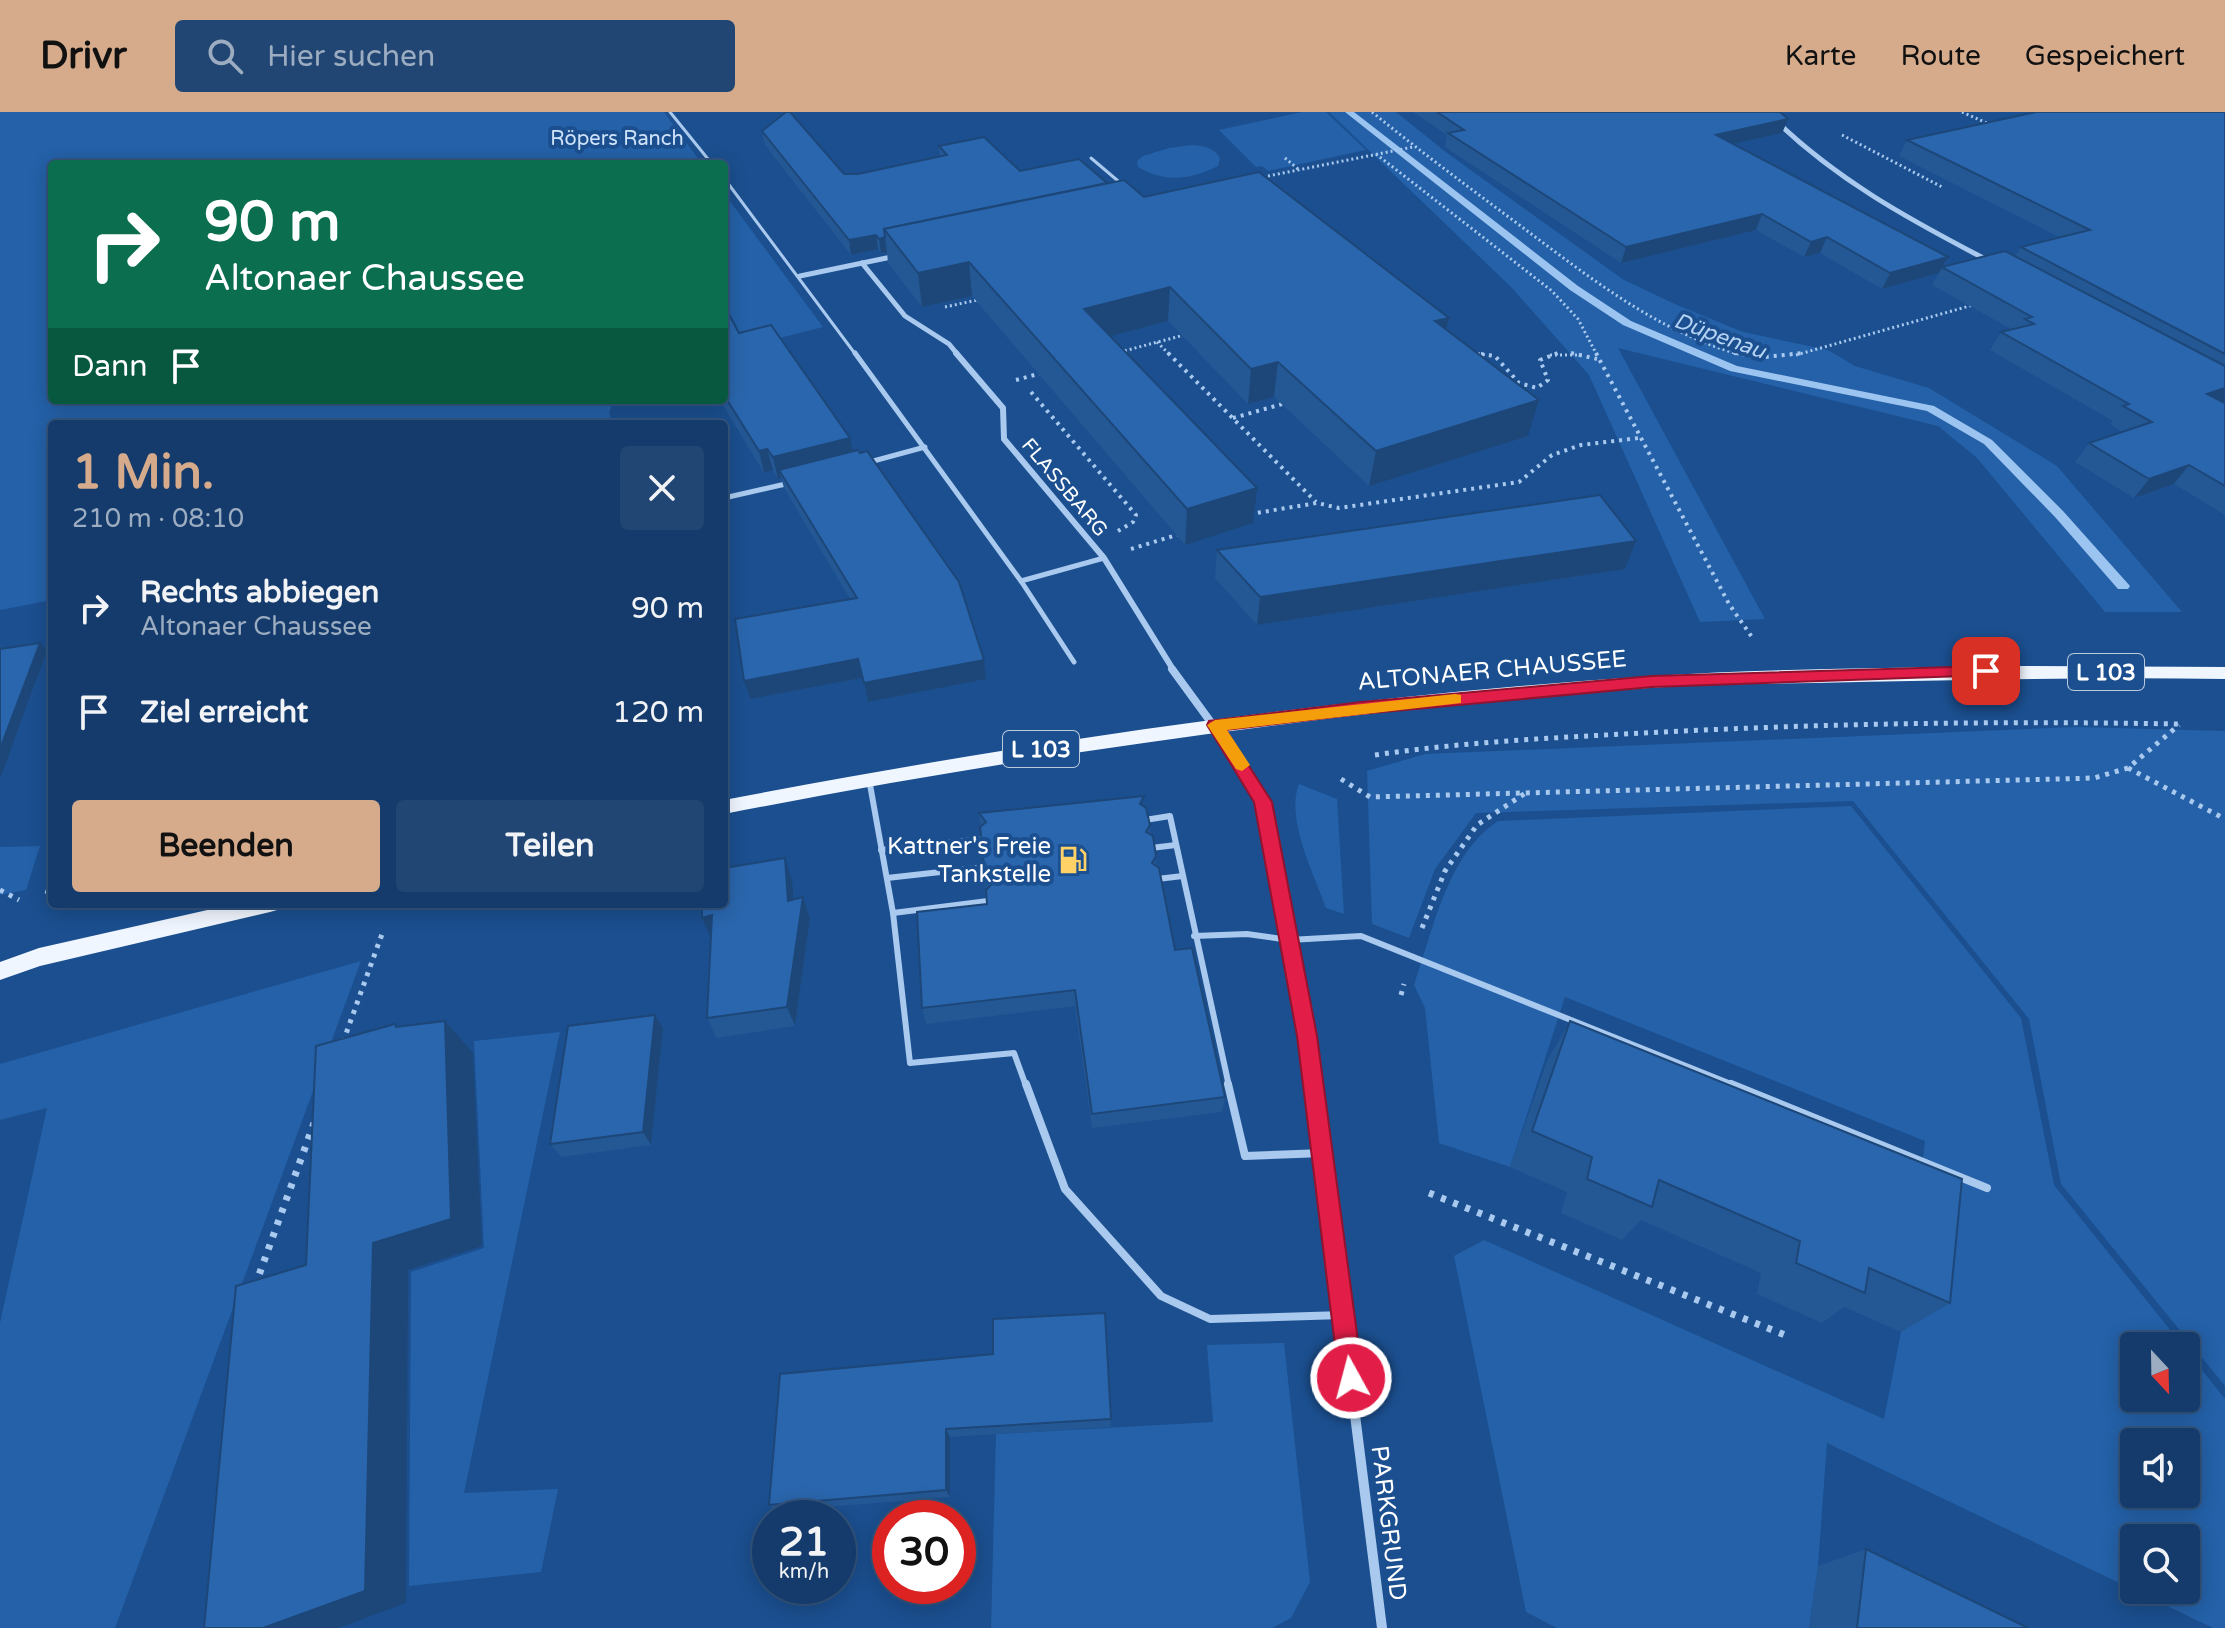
<!DOCTYPE html>
<html lang="de">
<head>
<meta charset="utf-8">
<style>
  :root { --surface:#143b6b; --page:#214673; --text:#f1f3f6; --muted:#9dadc1; --line:#33557e; --accent:#d6ab8b }
  body { margin:0; font-family:"Varela Round",sans-serif; background:var(--page); color:var(--text); height:100vh; display:flex; flex-direction:column; font-size:30px; white-space:nowrap }
  * { box-sizing:border-box; margin:0 }
  p { font-size:26px; color:var(--muted) }
  .icon { flex:none; width:44px; height:44px; fill:none; stroke:currentColor; stroke-width:2; stroke-linecap:round; stroke-linejoin:round }
  .map { position:relative; flex:1; overflow:hidden }
  .drawer { position:absolute; left:48px; top:308px; width:680px; height:488px; display:flex; flex-direction:column; background:var(--surface); border-radius:8px; box-shadow:0 4px 20px #0003,0 0 0 2px var(--line) }
  .drawer>* { flex:none }
  .banner { position:absolute; left:48px; top:48px; width:680px; height:244px; border-radius:8px; box-shadow:0 4px 20px #0003,0 0 0 2px var(--line); background:#0b6e4f; color:#fff; overflow:hidden }
  .needle { width:52px; rotate:158deg }
  .tools { position:absolute; left:2120px; top:1220px; display:grid; gap:16px }
  .tools a { display:grid; place-items:center; width:80px; height:80px; border-radius:8px; background:var(--surface); box-shadow:0 4px 20px #0003,0 0 0 2px var(--line); font-size:40px }
  .speed { position:absolute; left:752px; top:1388px; display:flex; gap:16px; font-size:40px; font-weight:700; text-align:center }
  .speed>* { display:grid; place-content:center; width:104px; height:104px; border-radius:50%; background:var(--surface); box-shadow:0 4px 20px #0003,0 0 0 2px var(--line); line-height:1 }
  .speed small { font-size:20px; font-weight:400 }
  .speed .limit { border:12px solid #d22; background:#fff; color:#111 }
  .pin { position:absolute; display:grid; place-items:center; width:68px; height:68px; color:#fff; margin:-34px; border-radius:16px; box-shadow:0 4px 12px #0006 }
  .me { position:absolute; width:88px; margin:-44px; rotate:353deg; stroke-linejoin:round; filter:drop-shadow(0 0 6px #0008) }
  .turn { display:flex; align-items:center; gap:28px; height:168px; padding:0 24px; font-size:36px }
  .turn .icon { width:104px; height:104px; stroke-width:2.5 }
  .turn b { display:block; font-size:56px; line-height:68px }
  .then { display:flex; align-items:center; height:76px; padding:0 24px; background:#0003; gap:16px; font-size:30px }
  .round { display:grid; place-items:center; flex:none; width:84px; height:84px; border-radius:8px; background:var(--page) }
  .head { display:flex; align-items:center; justify-content:space-between; height:136px; padding:0 24px }
  h1 { font-size:48px; font-weight:800; line-height:60px; color:var(--accent) }
  .cta { display:flex; gap:16px; margin-top:auto; padding:16px 24px }
  .cta a { flex:1; height:92px; border-radius:8px; background:var(--accent); color:#111; font-size:32px; font-weight:800; line-height:92px; text-align:center }
  .cta a+a { background:var(--page); color:var(--text) }
  ul { padding:0; list-style:none }
  li { display:flex; align-items:center; gap:24px; height:104px; padding:0 24px }
  li div { flex:1 }
  li b { display:block; font-size:30px }
  li em { font-style:normal }
  header { display:flex; align-items:center; gap:48px; box-sizing:border-box; height:112px; padding:0 40px; background:var(--accent); color:#111 }
  header strong { font-size:38px }
  nav { display:flex; gap:44px; margin-inline-start:auto; font-size:28px }
  .search { width:560px; height:72px; background:var(--page); display:flex; align-items:center; gap:20px; box-sizing:border-box; padding:0 28px; border-radius:8px; color:var(--muted); font-size:30px }
  .map>svg:first-child { display:block }
  .green { fill:#2461a8; fill-rule:evenodd }
  .lines { fill:none; stroke-linecap:round; stroke-linejoin:round }
  .stream { fill:#9cc4f0; fill-rule:evenodd }
  .path-far3 { stroke:#a9c9ee; stroke-width:3; stroke-dasharray:2 3; stroke-linecap:butt }
  .path-far2 { stroke:#a9c9ee; stroke-width:4; stroke-dasharray:3 5; stroke-linecap:butt }
  .path-far1 { stroke:#a9c9ee; stroke-width:5; stroke-dasharray:4 6; stroke-linecap:butt }
  .path { stroke:#a9c9ee; stroke-width:7; stroke-dasharray:5 8; stroke-linecap:butt }
  .lane-far3 { stroke:#a9c9ee; stroke-width:3 }
  .lane-far2 { stroke:#a9c9ee; stroke-width:5 }
  .lane-far1 { stroke:#a9c9ee; stroke-width:6 }
  .lane { stroke:#a9c9ee; stroke-width:8 }
  .street-far3 { stroke:#a9c9ee; stroke-width:5 }
  .street-far2 { stroke:#a9c9ee; stroke-width:6 }
  .street-far1 { stroke:#a9c9ee; stroke-width:8 }
  .street { stroke:#a9c9ee; stroke-width:10 }
  .primary { fill:#f0f6ff; fill-rule:evenodd }
  .wall { fill:#245895 }
  .shaded-wall { fill:#1d4779 }
  .building { fill:#2a66ad; stroke:#1d4779; stroke-width:2 }
  .route { fill:#e11d48; stroke:#92132f; stroke-width:2 }
  .slow { fill:#f59e0b }
  .labels { text-anchor:middle; stroke-width:8; stroke-linejoin:round; paint-order:stroke }
  .far-park-label { font-size:20px; fill:#cfe3fa; stroke:#1b4f8f }
  .far-street-label { font-size:20px; fill:#fff; stroke:#1b4f8f }
  .far-water-label { font-size:22px; font-style:italic; fill:#b5d3f5; stroke:#1b4f8f }
  .shield { fill:#1b4f8f; stroke:#bbcadd; stroke-width:2 }
  .shield-label { font-size:22px; font-weight:bold; fill:#fff }
  .street-label { font-size:24px; fill:#fff; stroke:#1b4f8f }
  .poi-label { font-size:24px; fill:#fff; stroke:#1b4f8f; text-anchor:end }
</style>
</head>
<body>
<header>
<strong>Drivr</strong>
<div class="search"><svg class="icon" aria-label="search" viewBox="0 0 24 24"><circle cx="10" cy="10" r="6"/><path d="M15 15l6 6"/></svg>Hier suchen</div>
<nav><a>Karte</a><a>Route</a><a>Gespeichert</a></nav>
</header>
<div class="map">
<svg width="2225" height="1516" viewBox="0 0 2225 1516">
  <rect width="100%" height="100%" fill="#1b4f8f"/>
  <!-- green -->
  <g class="green">
    <path d="M0 0H664L702 52H52V288H614L609 301 613 312H52V488L0 498Z"/>
    <path d="M1302 0H1326L1366 38 1268 59 1262 54 1256 55 1219 18Z"/>
    <path d="M1329 0H1396L1447 41 1624 168 1677 193 1743 220 1828 238 1855 254 1929 276 2057 354 2182 500H2105L1977 346 1938 314 1618 236 1765 507 1700 510 1589 263 1513 177Z"/>
    <path d="M1192 33C1204 34 1213 35 1220 46L1218 54C1190 68 1165 71 1138 55L1137 49 1143 44 1169 36Z"/>
    <path d="M724 81 823 215 724 240Z"/>
    <path d="M2077 615 2225 619V1274L2061 1072 2029 907 1853 689 1476 701 1435 757 1409 826 1372 812 1367 659 1425 642Z"/>
    <path d="M1299 672 1337 687 1344 802 1326 796C1314 762 1285 706 1299 672Z"/>
    <path d="M1851 694 2021 906 2054 1073 2183 1234H2134V1286H2186V1238L2225 1287V1516H2213L2134 1478H2186V1426H2134V1478L1827 1331 1818 1454 1809 1516H1557L1526 1500 1454 1144 1484 1128 1884 1307 1901 1220 1925 1029 1565 885 1510 1055 1439 1031 1425 896 1414 873C1433 819 1447 742 1498 709ZM2134 1330H2186V1382H2134Z"/>
    <path d="M40 734 26 778 0 783V735Z"/>
    <path d="M361 849 115 1516H0V1211L47 996 0 1008V952Z"/>
    <path d="M560 920 464 1381 558 1377 541 1460 409 1474 411 1160 484 1136 474 929Z"/>
    <path d="M1284 1231 1310 1470 1291 1506 1272 1516H991L996 1322 1213 1310 1207 1233Z"/>
  </g>
  <g class="lines">
    <!-- stream -->
    <path class="stream" d="M1345 0H1354L1578 174 1631 209 1737 254 1934 294 1992 328 2063 399 2130 474 2128 477H2118L2055 405 1984 332 1927 299 1730 259 1623 213 1570 178Z"/>
    <!-- path-far3 -->
    <g class="path-far3">
      <path d="M1372 0C1421 40 1471 77 1522 115 1589 165 1659 221 1742 243"/>
      <path d="M1962 0 1989 12"/>
      <path d="M1842 23 1944 76"/>
      <path d="M1376 42 1552 179 1578 207 1597 243"/>
      <path d="M1285 46 1298 57"/>
      <path d="M1268 64 1413 35"/>
      <path d="M945 195 982 187"/>
      <path d="M1157 230 1170 243"/>
      <path d="M1120 240 1188 222"/>
      <path d="M1473 241 1486 243"/>
      <path d="M1550 243H1582"/>
      <path d="M1796 243 1973 193"/>
    </g>
    <!-- path-far2 -->
    <g class="path-far2">
      <path d="M1168 241 1316 390"/>
      <path d="M1473 241 1495 244 1519 271 1537 276 1548 268 1540 248 1558 241"/>
      <path d="M1571 241 1597 247"/>
      <path d="M1596 241 1729 492 1754 528"/>
      <path d="M1734 241 1765 245 1803 241"/>
      <path d="M1016 268 1045 260"/>
      <path d="M1031 280 1136 403 1133 410 1118 419"/>
      <path d="M1233 306 1286 291"/>
      <path d="M1250 402 1317 391 1339 396 1519 370 1552 343 1581 333 1639 326"/>
      <path d="M1131 437 1183 421"/>
    </g>
    <!-- path-far1 -->
    <g class="path-far1">
      <path d="M1375 643C1471 629 1568 625 1664 620 1835 611 2007 609 2178 612"/>
      <path d="M2128 656 2225 707"/>
      <path d="M1341 667 1370 685 2094 666 2128 656 2179 613"/>
      <path d="M0 778 19 788"/>
      <path d="M47 782 52 765"/>
      <path d="M1422 816 1445 759 1477 713 1527 680"/>
      <path d="M1401 883 1404 872"/>
      <path d="M343 930 382 822"/>
    </g>
    <!-- path -->
    <g class="path">
      <path d="M1429 1081 1785 1223"/>
      <path d="M255 1174 314 1011"/>
    </g>
    <!-- lane-far3 -->
    <g class="lane-far3">
      <path d="M670 0 712 52"/>
      <path d="M1091 46 1124 74"/>
      <path d="M724 66 856 243"/>
    </g>
    <!-- lane-far2 -->
    <g class="lane-far2">
      <path d="M855 241 1021 469 1074 550"/>
      <path d="M866 351 925 335"/>
      <path d="M724 386 790 371"/>
      <path d="M1021 469 1104 446"/>
    </g>
    <!-- lane-far1 -->
    <g class="lane-far1">
      <path d="M869 667 893 801 910 951 1014 941 1026 974"/>
      <path d="M1145 708 1170 704 1229 974"/>
      <path d="M1151 736 1176 733"/>
      <path d="M881 738 982 727"/>
      <path d="M887 766 985 755"/>
      <path d="M1157 767 1183 764"/>
      <path d="M893 801 988 789"/>
      <path d="M1194 824 1247 822 1289 828 1361 824 1736 974"/>
    </g>
    <!-- lane -->
    <g class="lane">
      <path d="M1026 972 1065 1077 1161 1184 1210 1207 1343 1203"/>
      <path d="M1228 972 1245 1044 1324 1041"/>
      <path d="M1731 972 1987 1076"/>
    </g>
    <!-- street-far3 -->
    <g class="street-far3">
      <path d="M1767 0C1832 66 1910 108 1991 150"/>
      <path d="M862 151 905 204 949 232 958 243"/>
      <path d="M800 164 896 144"/>
    </g>
    <!-- street-far2 -->
    <path class="street-far2" d="M956 241 1003 296 1004 327 1104 446 1174 559"/>
    <!-- street-far1 -->
    <path class="street-far1" d="M1172 557 1248 661 1263 690 1307 924 1313 974"/>
    <!-- street -->
    <path class="street" d="M1313 972 1382 1516"/>
    <!-- primary -->
    <g class="primary">
      <path d="M2020 554 2225 555V567C2088 565 1952 568 1815 571 1760 572 1704 572 1648 576 1338 599 1030 642 724 702V688C1031 629 1341 584 1653 564 1775 556 1898 556 2020 554Z"/>
      <path d="M234 792H280L277 798 270 800 40 854 0 868V850L39 836Z"/>
    </g>
  </g>
  <!-- wall -->
  <g class="wall">
    <path d="M1413 0H1780L1788 7 1782 21 1734 32 1948 145 1943 155 2015 145 2021 135 2059 125 1899 44 1907 28 2225 0V290H2223L2225 291V403L2174 372 2134 386 2075 350 2089 331 2122 320 2110 312 2113 309 1990 238 2001 220 2011 217 1932 173 1939 161 1882 177 1820 141 1804 145 1756 118 1621 151 1445 35 1447 23Z"/>
    <path d="M762 19 844 62H858L940 45 939 34 1020 59 1107 71 1144 85 1449 206 1446 218 1528 324 1369 374 1274 285 1248 292 1168 209 1111 224 1253 411 1185 433 972 184 922 195 888 151 887 140 881 141 878 137 851 143 765 33Z"/>
    <path d="M724 193 739 221 853 339 984 548 986 567 868 590 862 566 750 587 744 569 850 487 784 376 781 366 778 367 773 358 764 361 720 288H724Z"/>
    <path d="M1217 438 1625 457 1257 513 1215 466Z"/>
    <path d="M1144 694 1150 713V723L1175 838 1225 985 1222 1000 1092 1016 1075 894 926 912 922 896 987 792 979 701Z"/>
    <path d="M792 768 794 787 803 785 810 806 795 914 717 926 707 906Z"/>
    <path d="M655 903 663 916 651 1033 561 1045 550 1032Z"/>
    <path d="M1570 909 1950 1191 1901 1220 1844 1195 1822 1211 1757 1182 1761 1161 1641 1108 1622 1128 1561 1101 1567 1080 1510 1055 1547 949Z"/>
    <path d="M1105 1201 1111 1315 950 1325V1385L776 1399 769 1393 993 1242Z"/>
    <path d="M1866 1437 2028 1516H1809L1818 1454Z"/>
  </g>
  <!-- shaded-wall -->
  <g class="shaded-wall">
    <path d="M1788 7 1782 21 1711 37 1716 23Z"/>
    <path d="M1762 102 1756 118 1621 151 1626 135Z"/>
    <path d="M876 123 878 137 851 143 849 128Z"/>
    <path d="M885 125 887 140 881 141 879 127Z"/>
    <path d="M1827 125 1820 141 1804 145 1811 130Z"/>
    <path d="M1948 145 1939 161 1882 177 1890 161Z"/>
    <path d="M969 150 972 184 922 195 918 161Z"/>
    <path d="M1170 175 1168 209 1085 231 1084 197Z"/>
    <path d="M1449 206 1441 240 1435 209Z"/>
    <path d="M1278 250 1274 285 1248 292 1251 257Z"/>
    <path d="M2225 276V290L2192 300 2207 282Z"/>
    <path d="M1539 288 1528 324 1369 374 1376 339Z"/>
    <path d="M850 326 854 347 779 358 781 366 778 367 773 345Z"/>
    <path d="M767 337 773 358 764 361 759 339Z"/>
    <path d="M2189 353 2174 372 2134 386 2149 367Z"/>
    <path d="M1257 376 1253 411 1185 433 1187 397Z"/>
    <path d="M1636 429 1625 457 1257 513 1260 485Z"/>
    <path d="M40 531 47 538 1 664H0V637Z"/>
    <path d="M858 547 862 566 750 587 744 569Z"/>
    <path d="M984 548 986 567 868 590 864 571Z"/>
    <path d="M785 746 792 768 796 810 788 789Z"/>
    <path d="M803 785 810 806 795 914 787 895Z"/>
    <path d="M712 803 711 827 702 806Z"/>
    <path d="M655 903 663 916 651 1033 643 1020Z"/>
    <path d="M445 909 473 941 482 1134 408 1158 406 1491 338 1516H263L373 1131Z"/>
    <path d="M946 1317 950 1325V1385L946 1378Z"/>
  </g>
  <!-- building -->
  <g class="building">
    <path d="M786 0H790L844 62H858L947 43 939 34 984 25 1020 59 1079 47 1107 71 884 117 885 125 879 127 876 123 849 128 762 19Z"/>
    <path d="M1437 0H1780L1788 7 1716 23 1948 145 1890 161 1827 125 1811 130 1762 102 1626 135 1448 21 1464 18Z"/>
    <path d="M2036 0H2225V242L2021 135 2090 118 1907 28Z"/>
    <path d="M1259 60 1449 206 1435 209 1539 288 1376 339 1278 250 1251 257 1170 175 1084 197 1257 376 1187 397 969 150 918 161 884 117 1124 68 1144 85Z"/>
    <path d="M2005 139 2225 254V276L2207 282 2225 291V374L2189 353 2149 367 2089 331 2152 310 2123 294 2129 292 2001 220 2034 212 2025 207 2032 205 1942 155Z"/>
    <path d="M724 193 739 221 771 213 850 326 773 345 767 337 759 339 724 283Z"/>
    <path d="M858 338 860 341 867 339 959 470 984 548 864 571 858 547 744 569 735 507 857 486 779 358Z"/>
    <path d="M1600 383 1636 429 1260 485 1217 438Z"/>
    <path d="M40 531 0 637V537Z"/>
    <path d="M1144 684 1140 692 1146 696 1150 713 1146 720 1153 724 1156 744 1152 751 1159 756 1175 838 1192 836 1225 985 1092 1002 1075 878 922 896 917 800 987 792 986 778 992 772 985 766 983 744 989 738 982 732 980 715 986 710 979 701Z"/>
    <path d="M785 746 788 789 803 785 787 895 707 906 712 803 702 806V792H724V756Z"/>
    <path d="M655 903 643 1020 550 1032 568 914Z"/>
    <path d="M445 909 451 1107 373 1131 365 1479 263 1516H204L236 1174 306 1153 316 934 395 912 396 915Z"/>
    <path d="M1570 909 1962 1067 1950 1191 1869 1156 1865 1181 1796 1151 1800 1129 1659 1068 1652 1095 1587 1067 1592 1045 1532 1019Z"/>
    <path d="M1105 1201 1111 1307 946 1317V1378L769 1393 780 1262 993 1242V1207Z"/>
    <path d="M1866 1437 2028 1516H1857Z"/>
  </g>
  <!-- route -->
  <path class="route" d="M1986 554 1994 559 1992 563 1652 575 1361 602 1226 618 1272 690 1317 924 1363 1266 1360 1274 1351 1278 1343 1274 1339 1266 1297 924 1254 690 1207 613 1209 609 1361 590 1652 564Z"/>
  <!-- slow -->
  <path class="slow" d="M1455 582 1461 583V591L1227 618 1250 653 1242 659 1236 657 1207 613 1215 608Z"/>
  <!-- icons -->
  <defs>
    <symbol id="fuel-bare" viewBox="-9 -9 18 18"><path d="M-5.5-6h7V0h2V4h1.3V-2.5L3-4.5l.8-.8L6-3V5H2.5V1h-1V6h-7ZM-4.2-4.7v3.2H.2V-4.7Z" fill="#ffd166" stroke="#1b4f8f" stroke-width="2.5" paint-order="stroke"/></symbol>
  </defs>
  <g fill-rule="evenodd">
    <use href="#fuel-bare" x="1053" y="728" width="40" height="40"/>
  </g>
  <g class="labels">
    <!-- far-park labels -->
    <g class="far-park-label">
      <text x="617" y="33">Röpers Ranch</text>
    </g>
    <!-- far-street labels -->
    <g class="far-street-label">
      <text transform="translate(1065 375) rotate(50)" y="7">FLASSBARG</text>
    </g>
    <!-- far-water labels -->
    <g class="far-water-label">
      <text transform="translate(1720 223) rotate(20)" y="8">Düpenau</text>
    </g>
    <!-- shield labels -->
    <g class="shield">
      <rect x="2068" y="542" width="76" height="36" rx="6"/>
      <rect x="1003" y="619" width="76" height="36" rx="6"/>
    </g>
    <g class="shield-label">
      <text x="2106" y="568">L 103</text>
      <text x="1041" y="645">L 103</text>
    </g>
    <!-- street labels -->
    <g class="street-label">
      <text transform="translate(1492 558) rotate(-5)" y="8">ALTONAER CHAUSSEE</text>
      <text transform="translate(1389 1411) rotate(83)" y="8">PARKGRUND</text>
    </g>
    <!-- poi labels -->
    <g class="poi-label">
      <text x="1051" y="742">Kattner's Freie<tspan x="1051" dy="28">Tankstelle</tspan></text>
    </g>
  </g>
</svg>
<div class="tools">
<a><svg class="needle" viewBox="-14 -14 28 28"><path d="M0-13l5 13h-10z" fill="#e53935"/><path d="M0 13l5-13h-10z" fill="#9dadc1"/></svg></a>
<a><svg class="icon" aria-label="sound" viewBox="0 0 24 24"><path d="M4 9h4l5-4v14l-5-4H4zM17 9q2 3 0 6"/></svg></a>
<a><svg class="icon" aria-label="search" viewBox="0 0 24 24"><circle cx="10" cy="10" r="6"/><path d="M15 15l6 6"/></svg></a>
</div>
<div class="speed"><div>21<small>km/h</small></div><div class="limit">30</div></div>
<div class="pin" style="left:1986px;top:559px;background:#d93025"><svg class="icon" aria-label="arrive" viewBox="0 0 24 24"><path d="M6 21V4h12l-3 4 3 4H6"/></svg></div>
<svg class="me" style="left:1351px;top:1266px" viewBox="-20 -20 40 40"><circle r="17" fill="#e11d48" stroke="#fff" stroke-width="3"/><path d="M0-11L8 9 0 5-8 9z" fill="#fff"/></svg>
<div class="banner">
<div class="turn"><svg class="icon" aria-label="right" viewBox="0 0 24 24"><path d="M7 20v-9h11M14 6l5 5-5 5"/></svg><div><b>90 m</b>Altonaer Chaussee</div></div>
<div class="then">Dann<svg class="icon" aria-label="arrive" viewBox="0 0 24 24"><path d="M6 21V4h12l-3 4 3 4H6"/></svg></div>
</div>
<section class="drawer">
<div class="head"><div><h1>1 Min.</h1><p>210 m · 08:10</p></div><a class="round"><svg class="icon" aria-label="close" viewBox="0 0 24 24"><path d="M6 6l12 12M18 6L6 18"/></svg></a></div>
<ul>
<li><svg class="icon" aria-label="right" viewBox="0 0 24 24"><path d="M7 20v-9h11M14 6l5 5-5 5"/></svg><div><b>Rechts abbiegen</b><p>Altonaer Chaussee</p></div><em>90 m</em></li>
<li><svg class="icon" aria-label="arrive" viewBox="0 0 24 24"><path d="M6 21V4h12l-3 4 3 4H6"/></svg><div><b>Ziel erreicht</b></div><em>120 m</em></li>
</ul>
<div class="cta"><a>Beenden</a><a>Teilen</a></div>
</section>
</div>
</body>
</html>
